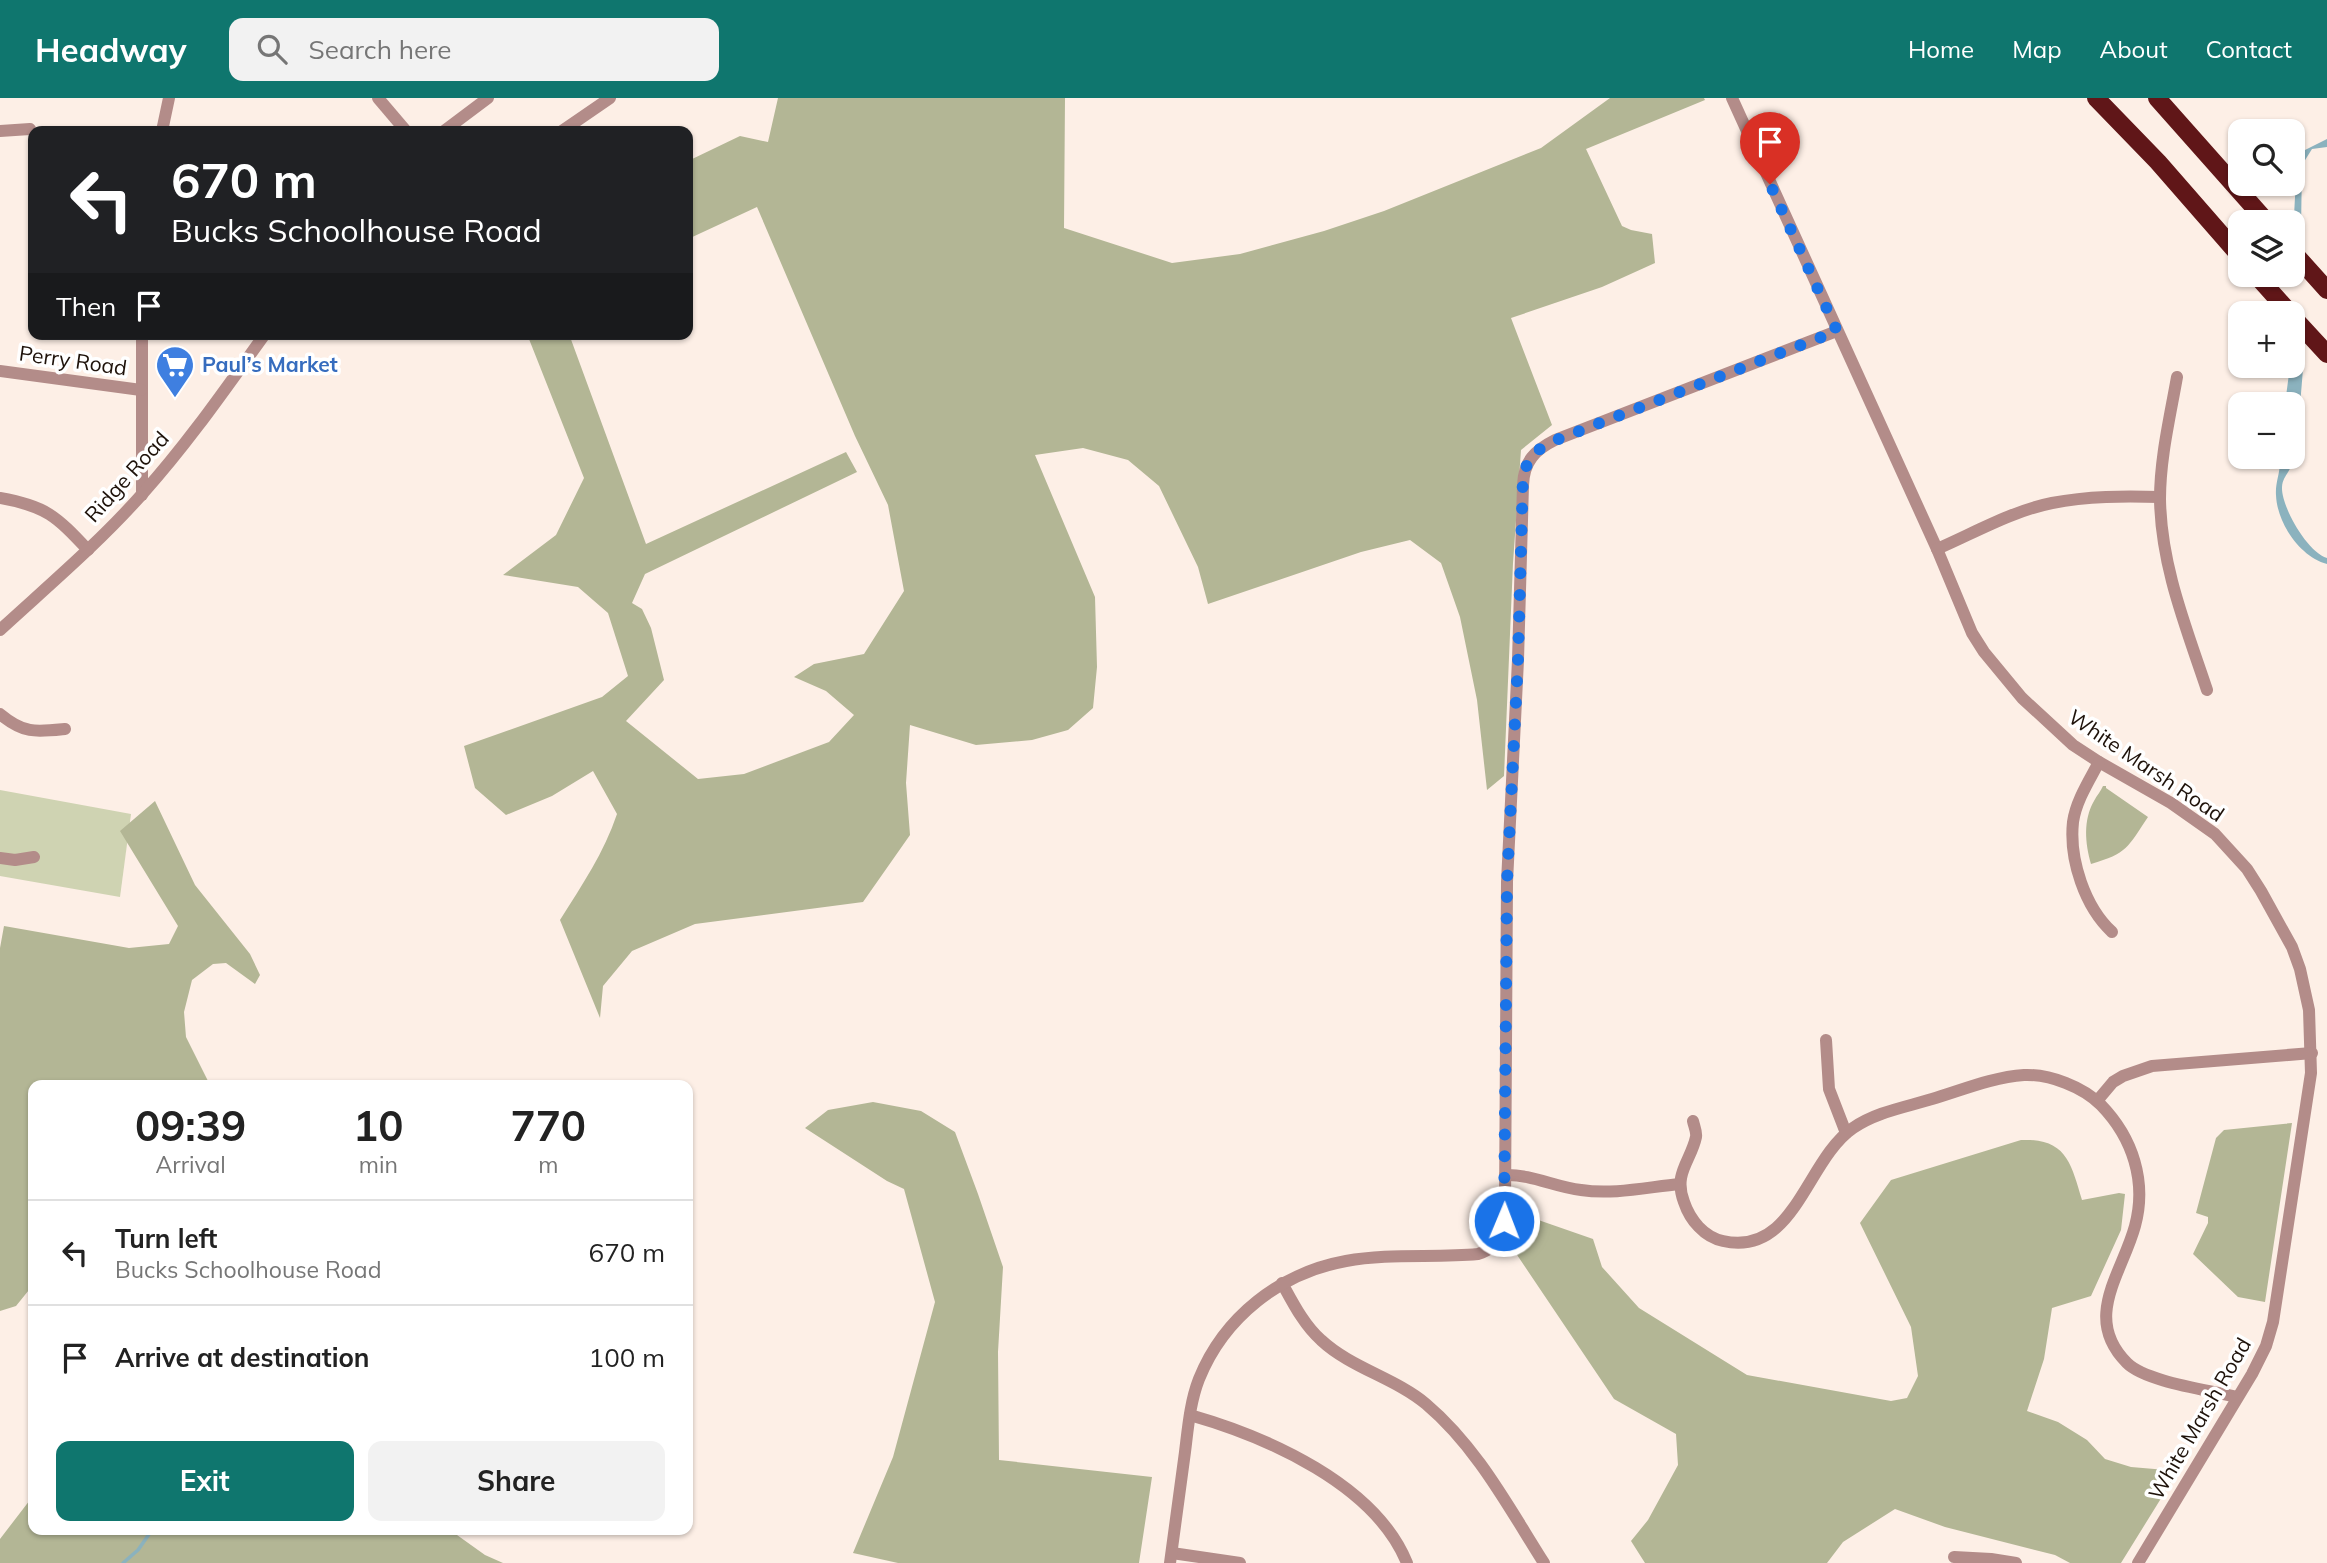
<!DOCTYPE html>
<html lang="en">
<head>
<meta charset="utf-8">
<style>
  :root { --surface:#fff; --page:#f2f2f2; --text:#222; --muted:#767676; --line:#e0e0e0; --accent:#0f766e }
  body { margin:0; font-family:Mulish,sans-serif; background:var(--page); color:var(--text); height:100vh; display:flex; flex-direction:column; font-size:26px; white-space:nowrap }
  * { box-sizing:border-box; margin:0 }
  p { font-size:23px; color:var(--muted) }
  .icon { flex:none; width:38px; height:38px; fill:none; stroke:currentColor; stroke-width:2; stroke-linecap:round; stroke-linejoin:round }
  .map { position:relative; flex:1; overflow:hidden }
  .side { position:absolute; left:28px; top:982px; width:665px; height:455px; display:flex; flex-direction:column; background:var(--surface); border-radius:14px; box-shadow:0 2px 5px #0004 }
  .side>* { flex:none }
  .hud { position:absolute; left:28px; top:28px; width:665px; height:214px; border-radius:14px; box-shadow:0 2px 5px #0004; background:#202124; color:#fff; overflow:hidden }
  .tools { position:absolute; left:2228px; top:21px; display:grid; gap:14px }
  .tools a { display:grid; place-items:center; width:77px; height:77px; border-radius:14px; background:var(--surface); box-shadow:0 2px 5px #0004; font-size:35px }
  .pin { position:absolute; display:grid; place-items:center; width:60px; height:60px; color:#fff; margin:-72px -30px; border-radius:50% 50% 50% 0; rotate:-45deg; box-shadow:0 0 7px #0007 }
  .pin .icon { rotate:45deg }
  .me { position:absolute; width:77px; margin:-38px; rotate:1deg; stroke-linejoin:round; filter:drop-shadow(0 0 5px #0008) }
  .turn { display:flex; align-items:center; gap:24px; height:147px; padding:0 28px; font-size:32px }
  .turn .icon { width:91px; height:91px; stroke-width:2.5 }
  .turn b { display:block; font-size:49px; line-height:60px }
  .then { display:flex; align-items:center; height:66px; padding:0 28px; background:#0003; gap:14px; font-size:26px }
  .eta { display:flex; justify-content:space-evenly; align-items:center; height:119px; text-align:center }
  .eta b { font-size:42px; font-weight:700; line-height:49px }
  .cta { display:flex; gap:14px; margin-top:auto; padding:14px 28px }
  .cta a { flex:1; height:80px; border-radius:14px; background:var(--accent); color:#fff; font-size:28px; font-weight:700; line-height:80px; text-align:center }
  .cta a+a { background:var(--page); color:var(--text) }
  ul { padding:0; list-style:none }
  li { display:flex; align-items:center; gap:21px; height:105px; padding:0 28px; border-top:2px solid var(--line) }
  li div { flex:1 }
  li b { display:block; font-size:26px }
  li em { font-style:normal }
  header { display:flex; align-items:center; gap:42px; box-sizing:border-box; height:98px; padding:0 35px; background:var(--accent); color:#fff }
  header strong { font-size:33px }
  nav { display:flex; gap:38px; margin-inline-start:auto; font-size:24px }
  .search { width:490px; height:63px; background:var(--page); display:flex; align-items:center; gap:18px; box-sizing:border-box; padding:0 24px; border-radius:14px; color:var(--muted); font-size:26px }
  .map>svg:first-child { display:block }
  .green { fill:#cfd3b2 }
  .forest { fill:#b3b695 }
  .water { fill:#8bb2be }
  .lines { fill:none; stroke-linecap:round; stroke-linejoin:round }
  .stream { stroke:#8bb2be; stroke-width:3.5 }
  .minor { stroke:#b38c89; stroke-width:12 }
  .highway { stroke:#601618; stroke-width:18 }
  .route { stroke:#1a73e8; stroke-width:12; stroke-dasharray:0 21.6 }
  .labels { text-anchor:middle; stroke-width:7; stroke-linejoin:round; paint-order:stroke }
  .street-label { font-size:21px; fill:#1e120a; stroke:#fff }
  .shop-label { font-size:21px; font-weight:bold; fill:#366cbe; stroke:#fff; text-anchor:start }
</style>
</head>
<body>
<header>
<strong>Headway</strong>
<div class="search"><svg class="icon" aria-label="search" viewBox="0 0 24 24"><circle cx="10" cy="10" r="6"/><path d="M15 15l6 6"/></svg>Search here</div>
<nav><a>Home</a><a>Map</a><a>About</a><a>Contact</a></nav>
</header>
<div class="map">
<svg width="2327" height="1465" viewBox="0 0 2327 1465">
  <rect width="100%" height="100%" fill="#fdefe6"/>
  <!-- green -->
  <path class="green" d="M0 692 131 716 120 799 0 778Z"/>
  <!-- forest -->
  <g class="forest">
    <path d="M778 0H1065L1064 130 1172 165 1240 156 1324 133 1384 113 1541 50 1610 0H1704L1705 2 1586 51 1622 128 1631 132 1652 136 1655 165 1602 189 1511 220 1552 327 1521 352 1513 465 1504 678 1487 692 1477 602 1460 519 1441 465 1410 442 1361 454 1208 506 1198 469 1159 388 1128 362 1083 350 1035 357 1095 499 1097 569 1093 610 1068 632 1032 642 976 647 910 627 906 685 910 737 863 804 695 826 632 853 603 888 600 920 560 822C582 787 604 755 617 716L593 673 552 698 506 717 475 690 464 648 602 599 628 578 608 515 578 489 503 477 556 437 584 380 527 236H569L646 446 846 354 857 374 645 476 632 505 642 511 651 530 664 582 626 623 698 681 744 676 829 644 854 617 826 593 794 579 814 566 864 556 904 493 888 407 855 338 757 109 688 141V63L740 38 768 44Z"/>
    <path d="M2103 688H2106V690L2148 719C2127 750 2128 755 2091 766 2085 745 2083 722 2094 703 2097 697 2101 693 2103 688Z"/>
    <path d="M155 703 195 787 250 856 260 877 255 886 226 865 213 866 192 882 184 914 186 939 210 987H33V1187L16 1208 0 1213V850L4 828 129 850 169 846 178 828 120 733Z"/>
    <path d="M873 1004 921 1013 955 1034 978 1096 1003 1169 998 1254 999 1362 1152 1379 1139 1465H898L853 1455 893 1359 935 1204 904 1091 887 1083 805 1030 828 1012Z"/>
    <path d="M2292 1025 2265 1204 2238 1199 2193 1156 2208 1125V1119L2196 1115 2216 1040 2224 1032Z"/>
    <path d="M2021 1042C2066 1040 2071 1065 2082 1102L2119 1095 2125 1096 2121 1132 2091 1198 2052 1210 2044 1261 2027 1313 2058 1324 2087 1342 2105 1361 2131 1369 2178 1373 2121 1465H2070L2055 1457 1945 1429 1895 1411 1843 1444 1827 1465H1645L1631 1443 1648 1422 1678 1367 1676 1336 1614 1301 1509 1145 1518 1115 1593 1141 1602 1169 1639 1210 1747 1277 1891 1303 1907 1300 1918 1278 1911 1229 1860 1125 1891 1082Z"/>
    <path d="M33 1398V1432H450L485 1457 503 1465H0V1441Z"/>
  </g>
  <!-- water -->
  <g class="water">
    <path d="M2327 41V49L2312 51 2302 67 2301 131 2294 118 2297 61 2303 53Z"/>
    <path d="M2293 239 2304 259 2297 344 2293 353 2292 306H2285L2290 268H2292Z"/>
    <path d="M2279 359H2292C2293 374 2283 376 2282 389 2281 408 2307 454 2327 460V466C2300 459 2277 425 2276 397 2275 383 2282 372 2279 359Z"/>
  </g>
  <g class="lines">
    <!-- stream -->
    <g class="stream">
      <path d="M2297 135 2298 122"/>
      <path d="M2296 250 2297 238"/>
      <path d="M123 1465 138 1452 152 1432"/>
    </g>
    <!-- minor -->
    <g class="minor">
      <path d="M378 0 406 33"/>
      <path d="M1732 0 1937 451 1972 535 1984 554 2022 600 2073 647 2099 664 2171 705 2215 736 2247 771 2261 793 2292 849 2300 871 2309 912 2311 975 2273 1224 2266 1248 2252 1276 2138 1465"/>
      <path d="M0 33 30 31"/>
      <path d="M162 33 169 0"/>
      <path d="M444 33 488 0"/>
      <path d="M562 33 610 0"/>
      <path d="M142 236V397"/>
      <path d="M0 273 141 292"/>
      <path d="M2177 279C2170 319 2160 360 2160 401 2161 468 2186 529 2207 592"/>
      <path d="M0 400C46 408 56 418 88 452"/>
      <path d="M1937 451C1974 435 2012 413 2052 405 2088 398 2124 398 2160 399"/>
      <path d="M0 532C49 487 100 444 144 394 188 345 226 290 265 236"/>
      <path d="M0 616C24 636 36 634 65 631"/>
      <path d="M2099 664C2089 683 2076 703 2073 724 2069 762 2085 809 2112 834"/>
      <path d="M0 760 15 762 34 759"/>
      <path d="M1826 942 1829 991 1846 1035"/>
      <path d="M2097 1003 2113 984 2123 978 2152 968 2312 955"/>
      <path d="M1693 1023C1694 1028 1697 1034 1696 1039 1691 1063 1673 1075 1684 1104 1690 1122 1704 1139 1723 1143 1795 1159 1806 1062 1853 1030 1876 1014 1906 1009 1932 1001 1962 992 1993 979 2024 977 2050 976 2083 989 2101 1007 2133 1040 2147 1084 2135 1128 2122 1176 2082 1220 2127 1265 2146 1284 2210 1292 2237 1299"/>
      <path d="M1505 1077C1531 1076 1555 1089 1581 1092 1613 1097 1648 1089 1680 1086"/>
      <path d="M1282 1185C1293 1205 1304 1227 1321 1242 1351 1270 1395 1280 1426 1306 1477 1349 1509 1410 1544 1465"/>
      <path d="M1190 1317C1267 1339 1375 1386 1407 1465"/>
      <path d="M1172 1455 1240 1465"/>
      <path d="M1954 1459 1991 1461 2016 1465"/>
      <path d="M1170 1465C1175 1428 1180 1391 1185 1354 1188 1330 1190 1304 1199 1281 1224 1219 1280 1175 1346 1163 1389 1155 1434 1160 1478 1156 1501 1149 1504 1132 1505 1110L1507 784 1518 562 1523 387C1524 363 1535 352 1555 342L1837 233"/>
    </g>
    <!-- highway -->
    <g class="highway">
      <path d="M2096 0 2158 64 2240 158"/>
      <path d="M2157 0 2267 124"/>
      <path d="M2292 153 2327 192"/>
      <path d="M2256 177 2290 215"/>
      <path d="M2292 218 2327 256"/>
    </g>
  </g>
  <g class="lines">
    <!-- route -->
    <path class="route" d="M1504 1123 1507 784 1518 562 1523 377C1529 358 1538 350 1556 342L1837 233 1770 86"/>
  </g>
  <!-- icons -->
  <defs>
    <symbol id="supermarket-pin" viewBox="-11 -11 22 30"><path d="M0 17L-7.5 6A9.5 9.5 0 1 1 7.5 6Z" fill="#3f7fe0" stroke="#fff"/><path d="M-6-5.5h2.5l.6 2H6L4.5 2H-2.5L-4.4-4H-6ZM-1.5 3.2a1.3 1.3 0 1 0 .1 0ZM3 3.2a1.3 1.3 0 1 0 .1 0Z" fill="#fff"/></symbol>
  </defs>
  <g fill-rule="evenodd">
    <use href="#supermarket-pin" x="153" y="245" width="44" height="60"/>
  </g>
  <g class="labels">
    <!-- street labels -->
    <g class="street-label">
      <text transform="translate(73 263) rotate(8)" y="7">Perry Road</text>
      <text transform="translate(127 379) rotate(-48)" y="7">Ridge Road</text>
      <text transform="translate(2146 668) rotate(34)" y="7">White Marsh Road</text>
      <text transform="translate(2200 1321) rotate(-60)" y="7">White Marsh Road</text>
    </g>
    <!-- shop labels -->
    <g class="shop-label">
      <text x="202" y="274">Paul’s Market</text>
    </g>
  </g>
</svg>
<div class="tools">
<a><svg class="icon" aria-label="search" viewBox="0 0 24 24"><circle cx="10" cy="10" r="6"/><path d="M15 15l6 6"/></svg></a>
<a><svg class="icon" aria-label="layers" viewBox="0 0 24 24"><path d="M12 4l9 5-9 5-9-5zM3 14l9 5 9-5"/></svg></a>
<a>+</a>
<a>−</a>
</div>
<div class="pin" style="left:1770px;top:86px;background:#d93025"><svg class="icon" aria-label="arrive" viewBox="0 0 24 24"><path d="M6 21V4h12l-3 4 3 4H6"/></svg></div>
<svg class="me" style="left:1504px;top:1123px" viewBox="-20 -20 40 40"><circle r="17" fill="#1a73e8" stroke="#fff" stroke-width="3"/><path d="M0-11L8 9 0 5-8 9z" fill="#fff"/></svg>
<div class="hud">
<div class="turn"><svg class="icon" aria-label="left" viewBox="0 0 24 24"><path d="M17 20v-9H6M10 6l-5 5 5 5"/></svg><div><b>670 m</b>Bucks Schoolhouse Road</div></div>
<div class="then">Then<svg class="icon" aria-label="arrive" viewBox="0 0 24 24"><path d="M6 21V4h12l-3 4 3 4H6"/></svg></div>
</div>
<section class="side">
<div class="eta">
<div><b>09:39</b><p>Arrival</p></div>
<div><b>10</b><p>min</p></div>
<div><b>770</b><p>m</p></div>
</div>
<ul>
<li><svg class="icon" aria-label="left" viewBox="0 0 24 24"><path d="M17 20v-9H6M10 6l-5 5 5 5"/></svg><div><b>Turn left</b><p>Bucks Schoolhouse Road</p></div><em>670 m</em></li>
<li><svg class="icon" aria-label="arrive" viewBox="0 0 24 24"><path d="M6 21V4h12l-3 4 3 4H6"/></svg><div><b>Arrive at destination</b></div><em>100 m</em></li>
</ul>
<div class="cta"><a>Exit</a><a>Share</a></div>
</section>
</div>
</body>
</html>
